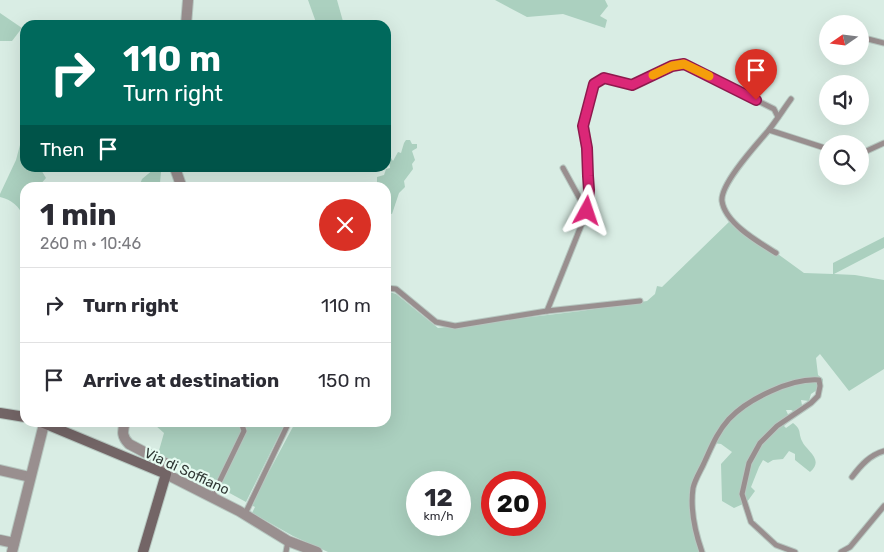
<!DOCTYPE html>
<html lang="en">
<head>
<meta charset="utf-8">
<style>
  :root { --surface:#fff; --page:#f2f2f3; --text:#2b2b33; --muted:#7c7c81; --line:#e1e1e2 }
  body { margin:0; font-family:Rubik,sans-serif; background:var(--page); color:var(--text); height:100vh; display:flex; flex-direction:column; font-size:19px; white-space:nowrap }
  * { box-sizing:border-box; margin:0 }
  p { font-size:16px; color:var(--muted) }
  .icon { flex:none; width:28px; height:28px; fill:none; stroke:currentColor; stroke-width:2; stroke-linecap:round; stroke-linejoin:round }
  .map { position:relative; flex:1; overflow:hidden }
  .sheet { position:absolute; left:20px; top:182px; width:371px; height:245px; display:flex; flex-direction:column; background:var(--surface); border-radius:15px; box-shadow:0 5px 20px #0002 }
  .sheet>* { flex:none }
  .hud { position:absolute; left:20px; top:20px; width:371px; height:152px; border-radius:15px; box-shadow:0 5px 20px #0002; background:#00695c; color:#fff; overflow:hidden }
  .needle { width:32px; rotate:256deg }
  .tools { position:absolute; left:819px; top:15px; display:grid; gap:10px }
  .tools a { display:grid; place-items:center; width:50px; height:50px; border-radius:50%; background:var(--surface); box-shadow:0 5px 20px #0002; font-size:25px }
  .speed { position:absolute; left:406px; top:471px; display:flex; gap:10px; font-size:25px; font-weight:700; text-align:center }
  .speed>* { display:grid; place-content:center; width:65px; height:65px; border-radius:50%; background:var(--surface); box-shadow:0 5px 20px #0002; line-height:1 }
  .speed small { font-size:12px; font-weight:400 }
  .speed .limit { border:8px solid #d22; background:#fff; color:#111 }
  .pin { position:absolute; display:grid; place-items:center; width:42px; height:42px; color:#fff; margin:-51px -21px; border-radius:50% 50% 50% 0; rotate:-45deg; box-shadow:0 0 5px #0007 }
  .pin .icon { rotate:45deg }
  .me { position:absolute; width:55px; margin:-28px; rotate:5deg; stroke-linejoin:round; filter:drop-shadow(0 0 4px #0008) }
  .turn { display:flex; align-items:center; gap:18px; height:105px; padding:0 20px; font-size:22px }
  .turn .icon { width:65px; height:65px; stroke-width:2.5 }
  .turn b { display:block; font-size:35px; line-height:42px }
  .then { display:flex; align-items:center; height:48px; padding:0 20px; background:#0003; gap:10px; font-size:19px }
  .round { display:grid; place-items:center; flex:none; width:52px; height:52px; border-radius:26px; background:var(--page) }
  .head { display:flex; align-items:center; justify-content:space-between; height:85px; padding:0 20px }
  h1 { font-size:30px; font-weight:700; line-height:38px }
  ul { padding:0; list-style:none }
  li { display:flex; align-items:center; gap:15px; height:75px; padding:0 20px; border-top:1px solid var(--line) }
  li div { flex:1 }
  li b { display:block; font-size:19px }
  li em { font-style:normal }
  .map>svg:first-child { display:block }
  .green { fill:#abd0bf; fill-rule:evenodd }
  .lines { fill:none; stroke-linecap:round; stroke-linejoin:round }
  .lane-casing { stroke:#b7c8c1; stroke-width:7 }
  .street-casing { stroke:#b7c8c1; stroke-width:12 }
  .secondary-casing { stroke:#b7c8c1; stroke-width:12 }
  .lane { stroke:#998f8f; stroke-width:5 }
  .street { stroke:#998f8f; stroke-width:10 }
  .secondary { stroke:#736566; stroke-width:10 }
  .route-casing { stroke:#8e194d; stroke-width:12 }
  .route { stroke:#db2777; stroke-width:9 }
  .slow { stroke:#f59e0b; stroke-width:9 }
  .labels { text-anchor:middle; stroke-width:4.5; stroke-linejoin:round; paint-order:stroke }
  .street-label { font-size:14px; fill:#2f3633; stroke:#e6fbf1 }
</style>
</head>
<body>
<div class="map">
<svg width="884" height="552" viewBox="0 0 884 552">
  <rect width="100%" height="100%" fill="#d9ede4"/>
  <!-- green -->
  <g class="green">
    <path d="M308 0H337L344 25H317Z"/>
    <path d="M495 0H605L608 6 600 16 607 20 605 28 563 14 527 17Z"/>
    <path d="M0 13 22 28 12 41H0Z"/>
    <path d="M25 126V168H40L46 178 38 187 25 188V214L23 216C19 206 12 200 0 197V194L16 160Z"/>
    <path d="M406 140H410L412 144H417V148L412 151 415 160 412 164 413 169 404 181 405 187 399 193 392 214 386 212V188L382 187 383 184 377 182V177L384 175 386 169 390 168 389 159 391 158 393 161 398 152 401 153 404 143Z"/>
    <path d="M154 169 161 172 160 183 153 184 151 187H139L142 179Z"/>
    <path d="M731 220 804 273 833 274V263L884 237V248L834 274 855 275 884 280V369L849 391 820 354 816 358 818 375 823 379V386L811 394 809 401 801 400 803 410 799 414 791 410H786L790 419 784 426 786 428 793 423C802 430 798 432 802 441 806 451 825 459 810 472L795 460V454L789 451 783 459 773 460 768 463 763 460 759 467 751 487 755 491 747 502 744 498 743 504 734 508 722 501 721 464 732 452 721 444 713 443 693 486V519L702 552H328L293 536 252 513 255 507 251 505 295 423 386 422V291L396 294 438 328 581 311 647 301 655 294 657 286 662 287ZM418 482H460V525H418ZM492 482H535V525H492Z"/>
    <path d="M156 422 285 423 246 502 158 454 164 433 155 425Z"/>
  </g>
  <g class="lines">
    <defs>
      <g id="lane">
        <path d="M860 37 884 43"/>
        <path d="M769 130 828 149"/>
        <path d="M860 154 884 143"/>
        <path d="M563 168 586 210"/>
        <path d="M776 253C758 242 725 223 722 201 720 184 757 144 768 131 776 121 783 110 791 99"/>
        <path d="M386 288 396 289 436 322 455 326 547 311 640 301"/>
        <path d="M547 311 587 211 589 190 587 148 583 126 594 84 604 79 632 85 665 69 684 64 774 109 778 117"/>
        <path d="M852 477C861 465 870 455 884 451"/>
        <path d="M212 497 244 431 241 422"/>
        <path d="M245 514 289 422"/>
        <path d="M286 552 288 541"/>
        <path d="M702 552C695 532 690 509 693 488 695 479 701 470 704 463 711 448 717 432 729 419 748 399 791 378 819 380L820 386 818 396 811 403 777 426 760 443 749 463 742 494 751 522 776 545 795 552"/>
        <path d="M841 552 850 547 884 506"/>
      </g>
      <g id="street">
        <path d="M186 25 188 0"/>
        <path d="M175 168 182 188"/>
        <path d="M125 422C122 432 122 437 129 444L165 463 167 466 166 474 239 511 288 541 317 552"/>
        <path d="M0 470 30 477"/>
        <path d="M0 540 14 543"/>
        <path d="M12 552 44 424"/>
      </g>
      <g id="secondary">
        <path d="M0 413 25 417"/>
        <path d="M41 422 166 474 143 552"/>
      </g>
    </defs>
    <!-- lane casing -->
    <use href="#lane" class="lane-casing"/>
    <!-- street casing -->
    <use href="#street" class="street-casing"/>
    <!-- secondary casing -->
    <use href="#secondary" class="secondary-casing"/>
    <!-- lane -->
    <use href="#lane" class="lane"/>
    <!-- street -->
    <use href="#street" class="street"/>
    <!-- secondary -->
    <use href="#secondary" class="secondary"/>
  </g>
  <g class="lines">
    <defs>
      <path id="route" d="M587 211 589 190 588 176 587 148 583 126 594 84 604 78 632 85 672 66 684 64 756 100"/>
    </defs>
    <!-- route casing -->
    <use href="#route" class="route-casing"/>
    <!-- route -->
    <use href="#route" class="route"/>
    <!-- slow -->
    <path class="slow" d="M653 75 672 66 684 64 709 76"/>
  </g>
  <g class="labels">
    <!-- street labels -->
    <g class="street-label">
      <text transform="translate(187 471) rotate(25)" y="5">Via di Soffiano</text>
    </g>
  </g>
</svg>
<div class="tools">
<a><svg class="needle" viewBox="-14 -14 28 28"><path d="M0-13l5 13h-10z" fill="#e53935"/><path d="M0 13l5-13h-10z" fill="#7c7c81"/></svg></a>
<a><svg class="icon" aria-label="sound" viewBox="0 0 24 24"><path d="M4 9h4l5-4v14l-5-4H4zM17 9q2 3 0 6"/></svg></a>
<a><svg class="icon" aria-label="search" viewBox="0 0 24 24"><circle cx="10" cy="10" r="6"/><path d="M15 15l6 6"/></svg></a>
</div>
<div class="speed"><div>12<small>km/h</small></div><div class="limit">20</div></div>
<div class="pin" style="left:756px;top:100px;background:#d93025"><svg class="icon" aria-label="arrive" viewBox="0 0 24 24"><path d="M6 21V4h12l-3 4 3 4H6"/></svg></div>
<svg class="me" style="left:587px;top:211px" viewBox="-20 -20 40 40"><path d="M0-17L14 15 0 8-14 15z" fill="#db2777" stroke="#fff" stroke-width="4"/></svg>
<div class="hud">
<div class="turn"><svg class="icon" aria-label="right" viewBox="0 0 24 24"><path d="M7 20v-9h11M14 6l5 5-5 5"/></svg><div><b>110 m</b>Turn right</div></div>
<div class="then">Then<svg class="icon" aria-label="arrive" viewBox="0 0 24 24"><path d="M6 21V4h12l-3 4 3 4H6"/></svg></div>
</div>
<section class="sheet">
<div class="head"><div><h1>1 min</h1><p>260 m · 10:46</p></div><a class="round" style="background:#d93025;color:#fff"><svg class="icon" aria-label="close" viewBox="0 0 24 24"><path d="M6 6l12 12M18 6L6 18"/></svg></a></div>
<ul>
<li><svg class="icon" aria-label="right" viewBox="0 0 24 24"><path d="M7 20v-9h11M14 6l5 5-5 5"/></svg><div><b>Turn right</b></div><em>110 m</em></li>
<li><svg class="icon" aria-label="arrive" viewBox="0 0 24 24"><path d="M6 21V4h12l-3 4 3 4H6"/></svg><div><b>Arrive at destination</b></div><em>150 m</em></li>
</ul>
</section>
</div>
</body>
</html>
